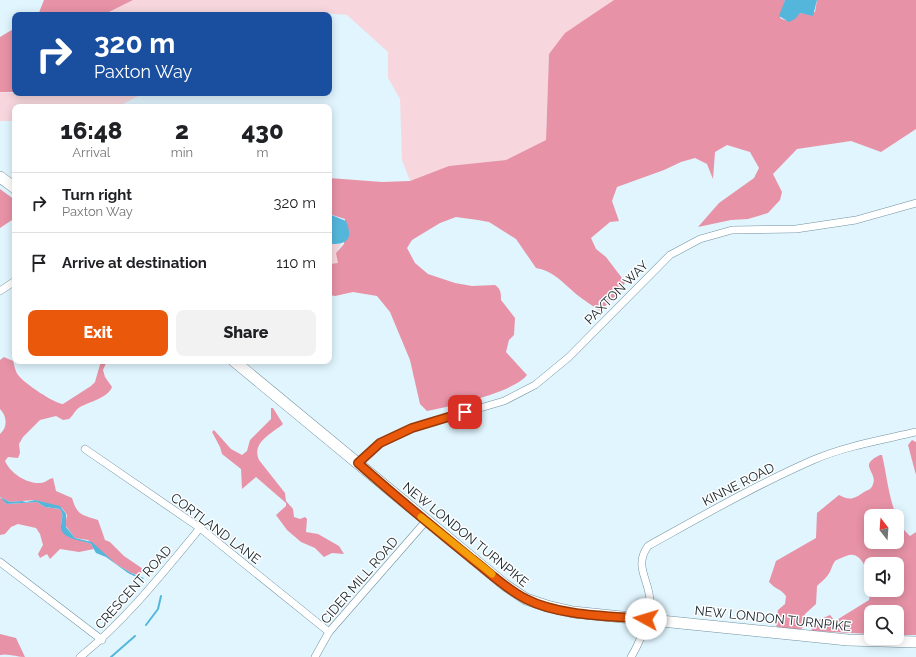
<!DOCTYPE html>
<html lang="en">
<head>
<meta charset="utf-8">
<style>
  :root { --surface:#fff; --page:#f2f2f2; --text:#202124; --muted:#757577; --line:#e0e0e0; --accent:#ea580c }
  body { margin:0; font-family:Raleway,sans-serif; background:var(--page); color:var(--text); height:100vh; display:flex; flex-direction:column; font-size:15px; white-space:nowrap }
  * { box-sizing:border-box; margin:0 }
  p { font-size:13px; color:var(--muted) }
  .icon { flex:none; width:22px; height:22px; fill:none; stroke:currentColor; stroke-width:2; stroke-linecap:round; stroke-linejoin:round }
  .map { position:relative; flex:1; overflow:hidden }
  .drawer { position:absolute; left:12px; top:104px; width:320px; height:260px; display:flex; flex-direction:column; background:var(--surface); border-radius:8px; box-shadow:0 2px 10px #0003 }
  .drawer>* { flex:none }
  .hud { position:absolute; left:12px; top:12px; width:320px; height:84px; border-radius:8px; box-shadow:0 2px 10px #0003; background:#1a4fa0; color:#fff; overflow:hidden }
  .needle { width:26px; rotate:343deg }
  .fabs { position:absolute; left:864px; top:509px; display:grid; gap:8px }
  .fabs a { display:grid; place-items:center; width:40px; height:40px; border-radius:8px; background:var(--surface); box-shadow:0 2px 10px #0003; font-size:20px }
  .pin { position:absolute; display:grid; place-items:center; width:34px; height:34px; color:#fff; margin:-17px; border-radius:8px; box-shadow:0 2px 6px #0006 }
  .me { position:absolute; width:44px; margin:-22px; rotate:276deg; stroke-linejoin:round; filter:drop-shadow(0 0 3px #0008) }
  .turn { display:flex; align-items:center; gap:14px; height:84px; padding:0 16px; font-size:18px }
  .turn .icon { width:52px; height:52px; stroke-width:2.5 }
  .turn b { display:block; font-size:28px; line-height:34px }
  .eta { display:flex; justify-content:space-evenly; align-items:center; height:68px; text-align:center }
  .eta b { font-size:24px; font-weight:800; line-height:28px }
  .action { display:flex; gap:8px; margin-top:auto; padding:8px 16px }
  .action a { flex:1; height:46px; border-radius:8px; background:var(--accent); color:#fff; font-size:16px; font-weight:800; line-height:46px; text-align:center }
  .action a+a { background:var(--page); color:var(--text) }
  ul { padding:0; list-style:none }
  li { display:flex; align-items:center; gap:12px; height:60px; padding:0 16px; border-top:1px solid var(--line) }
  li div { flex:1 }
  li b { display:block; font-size:15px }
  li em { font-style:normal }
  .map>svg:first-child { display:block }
  .green { fill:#f7d7dd }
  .forest { fill:#e792a6; fill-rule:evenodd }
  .water { fill:#55b6db }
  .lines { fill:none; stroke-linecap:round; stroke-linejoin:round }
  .stream { stroke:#55b6db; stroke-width:2 }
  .street-casing { stroke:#7292a0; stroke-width:8 }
  .secondary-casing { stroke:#7292a0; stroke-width:12 }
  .street { stroke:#fff; stroke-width:7 }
  .secondary { stroke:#fff; stroke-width:11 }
  .route-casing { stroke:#983908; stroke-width:10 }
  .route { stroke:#ea580c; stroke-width:7 }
  .slow { stroke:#f59e0b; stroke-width:7 }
  .labels { text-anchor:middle; stroke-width:3; stroke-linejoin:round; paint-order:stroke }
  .street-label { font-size:13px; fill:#152228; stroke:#fefefe }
</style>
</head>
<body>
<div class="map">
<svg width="916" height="657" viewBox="0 0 916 657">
  <rect width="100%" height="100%" fill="#e0f5fe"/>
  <!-- green -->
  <g class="green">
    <path d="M133 0H614L605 6 549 54 546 140 506 160 450 166 410 181 402 160 400 99 388 78V52L347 15 325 13 323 15H103Z"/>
    <path d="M0 92 15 93H144L117 107H15V121H0Z"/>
    <path d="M329 244H342L338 249V263L329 264Z"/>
  </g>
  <!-- forest -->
  <g class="forest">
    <path d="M44 0H133L103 15H38Z"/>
    <path d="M614 0H785L780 18C793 24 791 18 800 13L806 14 815 12 817 0H916V129L881 152 851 141 797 149 773 174 782 192 780 200 768 213 748 219 731 220 698 227 719 203 754 178 759 168 750 152 727 145 715 152 713 179 707 164 695 158 681 162 664 170 617 187 612 201 619 221 610 222 591 238 596 249 606 257 625 282 622 290 600 311C592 305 583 300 576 294 563 283 554 271 536 268L516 239 489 222 478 220 456 217 440 223 412 240 407 248 415 263 428 274 455 283 472 286 495 285C501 289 501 293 501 300L515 318 514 335 509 340 506 352 527 375C513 393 450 406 427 411L420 404 410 360 390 312 377 296 353 292 335 296 329 295V264L338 263 336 253 344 244 345 219 329 214V178L382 182 410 181 449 166 506 160 546 140 549 54 565 33Z"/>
    <path d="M15 28V92H0V37Z"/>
    <path d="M0 189 15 200V218L0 228Z"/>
    <path d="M4 357 13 361C15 367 15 372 19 376 24 383 55 404 63 404L91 386 95 382 101 361H107L103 370 105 377 112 387C108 398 89 402 80 407 75 410 73 416 69 419L63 420 56 416 40 420 23 437 19 444 20 453 18 458 8 457 5 461C11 474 27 484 41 483 45 483 48 479 53 478L56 491 72 498C77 516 83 515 98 520L105 540 110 542 124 556 143 569V571L138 575 131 573 116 564 88 540 75 538 65 525 67 515 62 508 35 500 10 502 0 497V434C8 427 7 416 0 409V360Z"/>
    <path d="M271 408H273L283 424C273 433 251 442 259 460L285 493 286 501 293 509 294 517 300 519 305 517 307 519 306 532 318 534 339 546 344 554 332 553 324 557 315 548 301 542 287 530 276 515 286 506V503L256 477 242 489 241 469 222 454 220 447 212 432 214 430 231 449 242 455 247 451 250 440 271 419Z"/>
    <path d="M912 440 916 442V475L908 445Z"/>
    <path d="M880 455H882C888 479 890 519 910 536L916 532V635H897V612H871V634L812 631 811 623 830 615 835 621 869 600C872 587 866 547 846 556 843 557 838 559 835 561 832 565 831 571 828 575 825 579 820 583 817 586L816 604 805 614 803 627 800 630 778 628 775 624 778 610 785 604 786 596C781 589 775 589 769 582L776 561 816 538 817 513 839 495C850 501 854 499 864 492 868 490 872 489 873 484 876 477 870 472 869 466 868 461 876 457 880 455ZM871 516H897V542H871ZM871 564H897V590H871Z"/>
    <path d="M0 498 5 500 7 504 37 502 45 507 60 509C64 517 62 517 61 524 59 537 84 540 91 544L94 549 79 552 60 549 50 559 47 554 40 558 38 554 43 545 40 534 36 528 18 524 11 527 5 534 0 535Z"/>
    <path d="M0 634 16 638 25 657C17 657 8 653 0 655Z"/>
  </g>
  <!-- water -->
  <g class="water">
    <path d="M785 0H817L813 16 800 13 795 19 789 22 779 16Z"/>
    <path d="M329 214 346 221C354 240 346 245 329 244Z"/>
    <path d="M0 497 10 502 22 501 26 502 35 500 60 506 66 514V527L75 538 92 542 116 564 131 573 144 578 142 580 128 573 106 557 96 553 91 544C84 540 58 540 61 524 62 517 64 517 60 509L45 507 37 502 7 504Z"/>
  </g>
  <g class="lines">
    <!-- stream -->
    <g class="stream">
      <path d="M146 625 158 609 161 596"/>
      <path d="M111 657 135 636"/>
    </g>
    <defs>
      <g id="street">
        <path d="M0 291 15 281"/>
        <path d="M85 449 200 528 329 632"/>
        <path d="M357 463 380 443 412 428 504 401 535 385 569 357 670 255 700 239 732 230 796 229 856 220 916 203"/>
        <path d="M0 562 102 640"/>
        <path d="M80 657C126 620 162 574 200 528"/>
        <path d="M315 657 329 632 426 521"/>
        <path d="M631 657C639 644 650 618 650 602 650 580 633 567 648 546 702 516 756 485 813 460 845 446 882 440 916 432"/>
      </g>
      <g id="secondary">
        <path d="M0 177 15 188"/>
        <path d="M234 361 505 585 526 599 547 606 573 612 848 640 916 642"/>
      </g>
    </defs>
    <!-- street casing -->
    <use href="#street" class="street-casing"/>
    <!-- secondary casing -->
    <use href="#secondary" class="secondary-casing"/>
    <!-- street -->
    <use href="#street" class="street"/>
    <!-- secondary -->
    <use href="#secondary" class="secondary"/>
  </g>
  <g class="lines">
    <defs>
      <path id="route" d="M465 412 412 428 380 443 358 463C395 496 434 528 472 559 489 572 506 589 526 599 559 616 609 616 646 619"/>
    </defs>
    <!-- route casing -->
    <use href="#route" class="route-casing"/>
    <!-- route -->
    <use href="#route" class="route"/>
    <!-- slow -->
    <path class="slow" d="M421 517 492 574"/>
  </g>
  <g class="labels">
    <!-- street labels -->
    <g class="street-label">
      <text transform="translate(616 292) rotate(-45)" y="5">PAXTON WAY</text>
      <text transform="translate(738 484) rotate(-27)" y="5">KINNE ROAD</text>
      <text transform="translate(216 528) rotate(37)" y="5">CORTLAND LANE</text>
      <text transform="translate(466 534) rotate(39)" y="5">NEW LONDON TURNPIKE</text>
      <text transform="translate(359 580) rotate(-49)" y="5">CIDER MILL ROAD</text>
      <text transform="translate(133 587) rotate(-48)" y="5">CRESCENT ROAD</text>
      <text transform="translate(773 618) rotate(6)" y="5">NEW LONDON TURNPIKE</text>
    </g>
  </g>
</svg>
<div class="fabs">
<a><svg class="needle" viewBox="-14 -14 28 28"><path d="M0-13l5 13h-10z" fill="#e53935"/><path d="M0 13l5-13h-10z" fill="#757577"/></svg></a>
<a><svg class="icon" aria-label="sound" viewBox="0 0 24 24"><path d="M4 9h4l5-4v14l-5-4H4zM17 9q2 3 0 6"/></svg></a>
<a><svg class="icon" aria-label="search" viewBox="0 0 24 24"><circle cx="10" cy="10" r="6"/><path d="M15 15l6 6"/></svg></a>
</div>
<div class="pin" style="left:465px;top:412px;background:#d93025"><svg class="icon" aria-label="arrive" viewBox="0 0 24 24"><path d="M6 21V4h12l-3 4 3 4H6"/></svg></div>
<svg class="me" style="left:646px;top:619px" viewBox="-20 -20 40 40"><circle r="19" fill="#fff"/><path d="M0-13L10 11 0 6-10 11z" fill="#ea580c"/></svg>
<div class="hud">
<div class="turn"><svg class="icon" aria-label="right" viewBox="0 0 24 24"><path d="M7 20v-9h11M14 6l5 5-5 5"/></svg><div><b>320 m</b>Paxton Way</div></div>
</div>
<section class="drawer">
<div class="eta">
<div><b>16:48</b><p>Arrival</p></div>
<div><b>2</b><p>min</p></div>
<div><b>430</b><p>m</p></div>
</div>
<ul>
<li><svg class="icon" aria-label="right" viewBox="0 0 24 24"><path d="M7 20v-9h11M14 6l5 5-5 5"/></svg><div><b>Turn right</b><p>Paxton Way</p></div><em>320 m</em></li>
<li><svg class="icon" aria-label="arrive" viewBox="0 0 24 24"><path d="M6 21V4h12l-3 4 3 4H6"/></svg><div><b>Arrive at destination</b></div><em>110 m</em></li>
</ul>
<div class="action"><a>Exit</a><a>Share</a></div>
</section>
</div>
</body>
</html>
